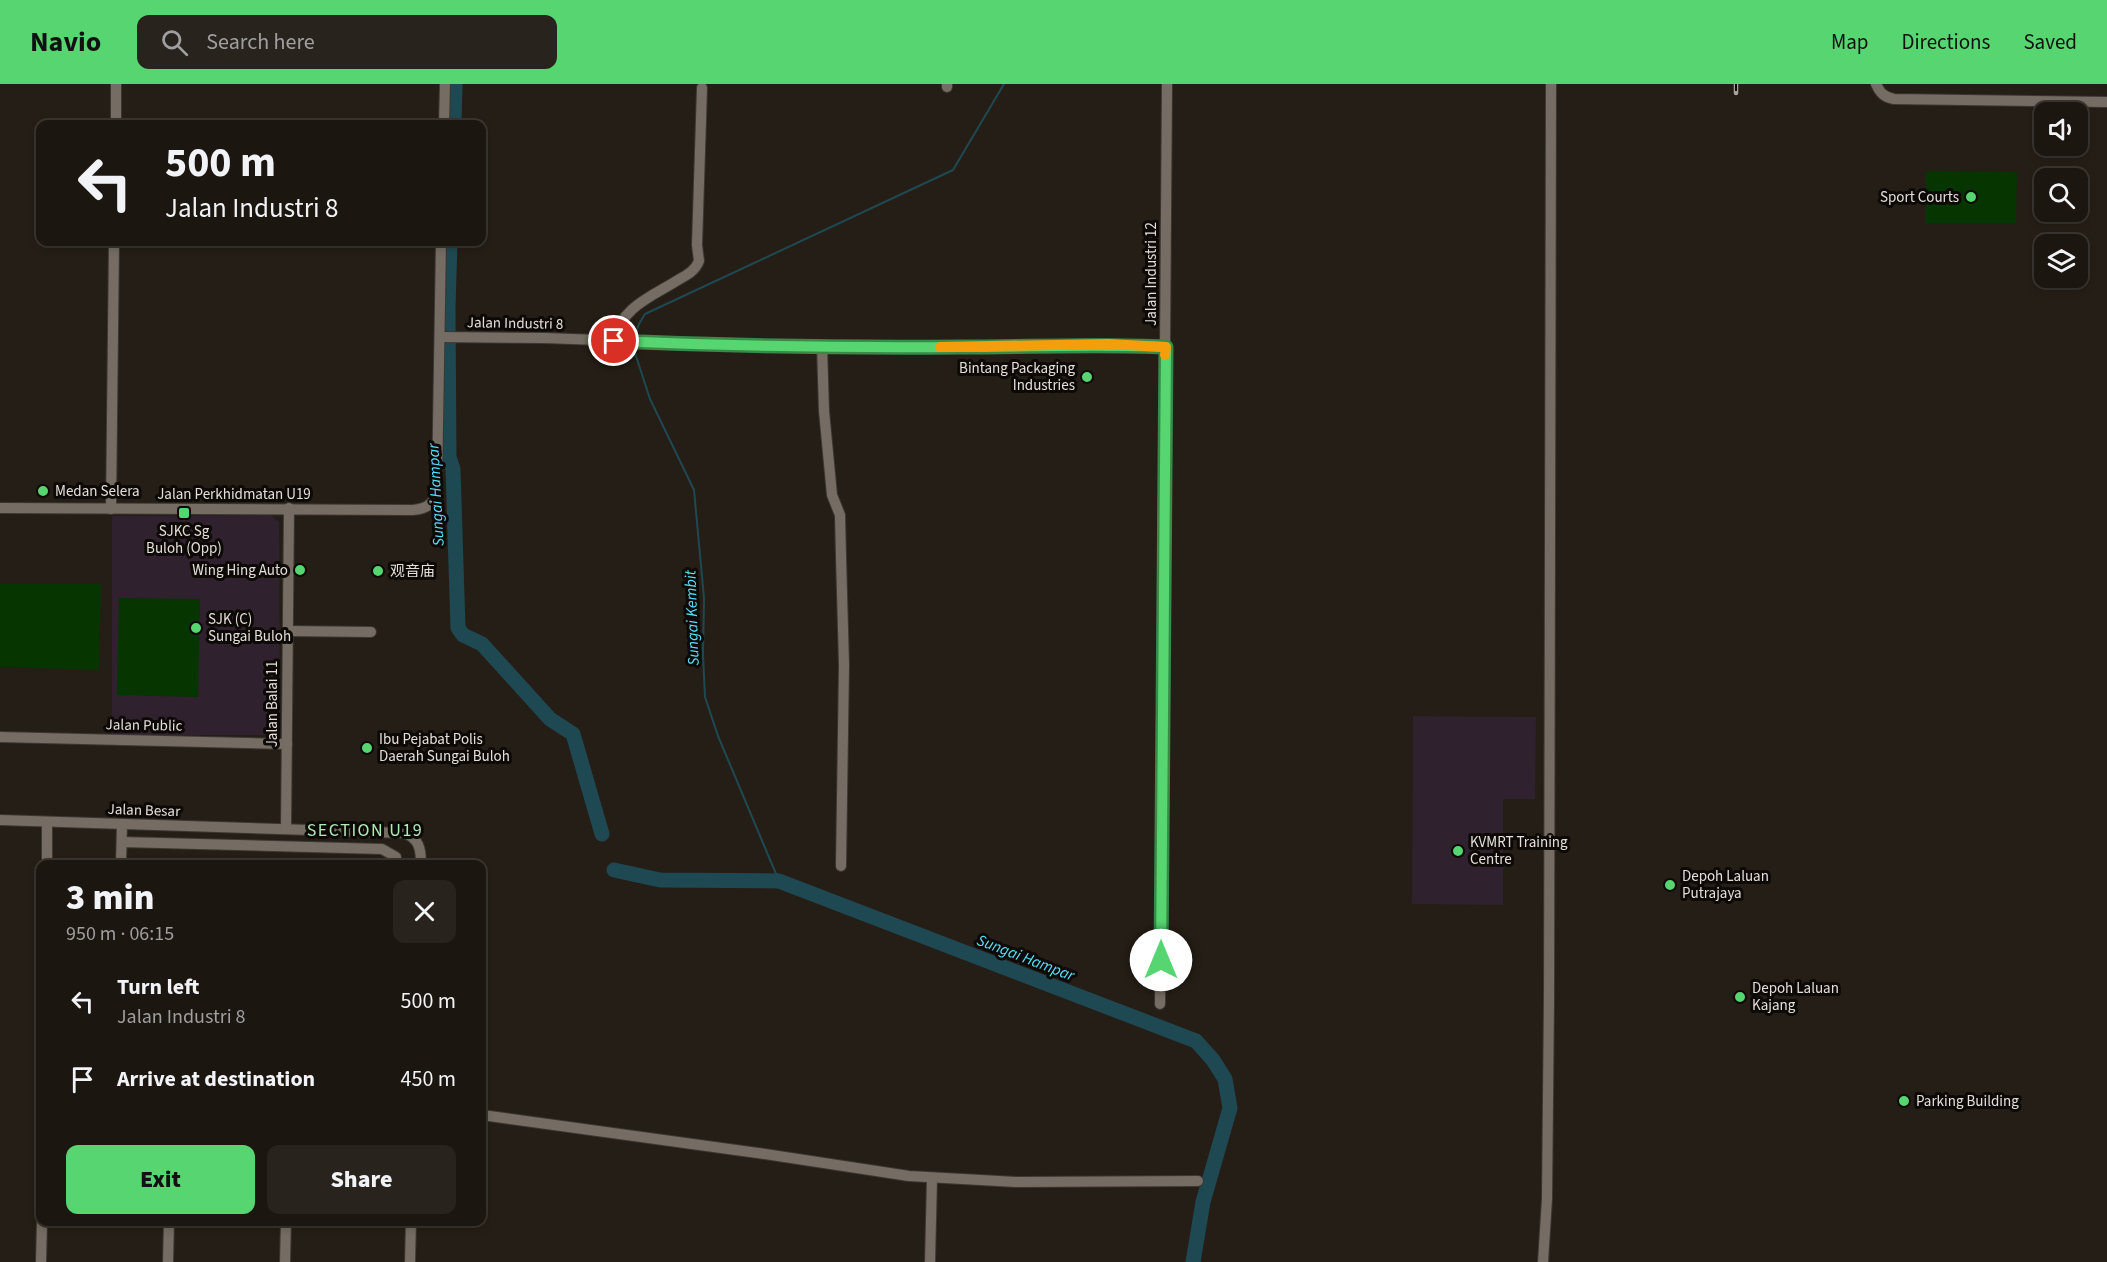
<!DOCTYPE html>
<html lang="en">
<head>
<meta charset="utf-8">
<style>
  :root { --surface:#1c1610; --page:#29231e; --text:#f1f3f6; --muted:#a09f9f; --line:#3a3530; --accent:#57d570 }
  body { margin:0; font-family:"Source Sans 3","Noto Sans SC",sans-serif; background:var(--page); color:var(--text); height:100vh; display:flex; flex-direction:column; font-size:22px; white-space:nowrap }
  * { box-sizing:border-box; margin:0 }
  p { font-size:20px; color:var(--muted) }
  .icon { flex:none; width:33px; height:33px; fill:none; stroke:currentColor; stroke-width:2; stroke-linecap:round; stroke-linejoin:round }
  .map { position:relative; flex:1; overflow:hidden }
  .sheet { position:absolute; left:36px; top:776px; width:450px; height:366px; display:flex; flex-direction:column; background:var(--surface); border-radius:12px; box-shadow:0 3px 9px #0003,0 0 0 2px var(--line) }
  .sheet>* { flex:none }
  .banner { position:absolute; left:36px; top:36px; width:450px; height:126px; border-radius:12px; box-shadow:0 3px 9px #0003,0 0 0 2px var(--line); background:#1c1610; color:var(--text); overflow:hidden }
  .buttons { position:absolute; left:2034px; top:18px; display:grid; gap:12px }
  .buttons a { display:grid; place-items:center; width:54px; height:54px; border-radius:12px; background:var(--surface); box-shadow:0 3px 9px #0003,0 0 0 2px var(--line); font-size:30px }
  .pin { position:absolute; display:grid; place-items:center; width:51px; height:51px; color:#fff; margin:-26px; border:3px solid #fff; border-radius:50%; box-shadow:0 2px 6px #0007 }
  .me { position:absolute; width:66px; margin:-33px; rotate:0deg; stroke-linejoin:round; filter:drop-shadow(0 0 4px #0008) }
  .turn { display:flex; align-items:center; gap:21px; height:126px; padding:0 30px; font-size:27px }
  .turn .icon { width:78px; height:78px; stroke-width:2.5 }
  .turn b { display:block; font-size:42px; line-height:51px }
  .round { display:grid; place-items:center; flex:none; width:63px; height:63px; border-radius:12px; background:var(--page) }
  .summary { display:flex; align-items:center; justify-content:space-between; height:102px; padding:0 30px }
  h1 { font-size:36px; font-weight:800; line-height:45px }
  .button { display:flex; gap:12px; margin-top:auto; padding:12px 30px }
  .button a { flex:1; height:69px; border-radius:12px; background:var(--accent); color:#111; font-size:24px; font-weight:800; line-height:69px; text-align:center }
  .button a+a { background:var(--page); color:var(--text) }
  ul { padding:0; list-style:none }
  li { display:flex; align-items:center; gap:18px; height:78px; padding:0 30px }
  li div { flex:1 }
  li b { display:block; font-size:22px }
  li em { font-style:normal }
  header { display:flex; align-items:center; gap:36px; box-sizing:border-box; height:84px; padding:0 30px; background:var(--accent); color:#111 }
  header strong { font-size:28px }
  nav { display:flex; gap:33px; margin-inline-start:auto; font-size:21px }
  .search { width:420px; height:54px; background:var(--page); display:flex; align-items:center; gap:15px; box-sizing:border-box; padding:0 21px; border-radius:12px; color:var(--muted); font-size:22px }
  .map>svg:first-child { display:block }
  .education { fill:#2f212d }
  .green { fill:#063500 }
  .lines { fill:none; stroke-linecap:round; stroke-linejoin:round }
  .stream { stroke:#1f4952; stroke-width:2 }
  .river { stroke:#1f4952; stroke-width:15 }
  .minor-casing { stroke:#3d3732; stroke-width:12 }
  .minor { stroke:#756d63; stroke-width:10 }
  .rail-casing { stroke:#a8a29c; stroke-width:4.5 }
  .rail { stroke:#0c0906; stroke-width:2; stroke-dasharray:7; stroke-linecap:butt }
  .route-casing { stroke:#398a49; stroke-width:15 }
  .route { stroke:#57d570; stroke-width:10 }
  .slow { stroke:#f59e0b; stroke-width:10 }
  .poi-dot { fill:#57d570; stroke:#0c0906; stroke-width:2 }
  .labels { text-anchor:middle; stroke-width:6; stroke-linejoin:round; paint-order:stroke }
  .poi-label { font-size:15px; fill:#e4dfd9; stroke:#0c0906; text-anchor:start }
  .street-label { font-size:15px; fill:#e4dfd9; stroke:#0c0906 }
  .water-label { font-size:16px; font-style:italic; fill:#58e0fb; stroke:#0c0906 }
  .quarter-label { font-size:18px; letter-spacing:1.5px; fill:#adecb4; stroke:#0c0906 }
</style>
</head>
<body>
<header>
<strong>Navio</strong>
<div class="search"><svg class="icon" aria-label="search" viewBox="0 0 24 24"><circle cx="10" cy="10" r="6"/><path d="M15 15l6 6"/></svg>Search here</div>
<nav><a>Map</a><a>Directions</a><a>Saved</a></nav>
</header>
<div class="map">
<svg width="2107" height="1178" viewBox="0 0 2107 1178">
  <rect width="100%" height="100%" fill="#251e16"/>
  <!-- education -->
  <g class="education">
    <path d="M271 431 279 438 280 651H112V432Z"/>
    <path d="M1413 632 1536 633 1535 715H1503V821L1412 820Z"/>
  </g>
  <!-- green -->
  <g class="green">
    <path d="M1926 87 2017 88 2016 139H1926Z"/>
    <path d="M0 500H101L99 586 0 583Z"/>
    <path d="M119 514 200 515 198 613 117 611Z"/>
  </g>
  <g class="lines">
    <!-- stream -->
    <g class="stream">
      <path d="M636 249 639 240 645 230 953 86 1004 0"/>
      <path d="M635 269 650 315 694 406 704 514 703 571 705 613 718 652 779 797"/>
    </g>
    <!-- river -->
    <g class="river">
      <path d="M454 40 455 0"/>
      <path d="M450 158 448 223 449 373 453 385 458 544 463 551 482 560 550 635 573 650 602 750"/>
      <path d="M614 786 660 796 779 797 1196 957 1213 976 1225 995 1230 1024 1203 1118 1193 1178"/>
    </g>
    <defs>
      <g id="minor">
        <path d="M1876 0C1880 9 1884 13 1894 15L2107 18"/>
        <path d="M947 3V0"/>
        <path d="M116 40V0"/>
        <path d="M444 40 445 0"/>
        <path d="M440 253 544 254 767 262 958 263 1108 260 1165 263"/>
        <path d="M614 257C621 223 651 213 678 196 687 191 695 187 699 177L697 161 702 4"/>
        <path d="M822 262 824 327 832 411 840 431 841 473 844 581 841 782"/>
        <path d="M0 424 413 426C428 425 436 418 437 403L441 158"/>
        <path d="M111 425 114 158"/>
        <path d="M288 547 371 548"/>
        <path d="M0 653 287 660"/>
        <path d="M0 736 404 749C419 754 421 765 421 780"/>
        <path d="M286 745 289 424"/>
        <path d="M122 758 382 765 396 773V780"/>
        <path d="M47 780V738"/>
        <path d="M121 780 122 740"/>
        <path d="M1160 920 1167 0"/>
        <path d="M482 1031 765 1070 909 1092 1016 1098 1198 1097"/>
        <path d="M41 1178 42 1137"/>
        <path d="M168 1178 169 1137"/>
        <path d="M285 1178 286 1137"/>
        <path d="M410 1178 411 1137"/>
        <path d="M930 1178 932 1094"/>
        <path d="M1543 1178 1547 1115 1549 914 1551 0"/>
      </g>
    </defs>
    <!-- minor casing -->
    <use href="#minor" class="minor-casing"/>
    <!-- minor -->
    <use href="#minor" class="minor"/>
    <defs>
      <path id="rail" d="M1736 0V9"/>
    </defs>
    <!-- rail casing -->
    <use href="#rail" class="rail-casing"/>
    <!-- rail -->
    <use href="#rail" class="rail"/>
  </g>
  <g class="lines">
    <defs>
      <path id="route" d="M614 257C729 262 845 264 960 263 1029 263 1097 260 1166 263L1161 876"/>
    </defs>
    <!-- route casing -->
    <use href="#route" class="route-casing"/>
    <!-- route -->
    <use href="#route" class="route"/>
    <!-- slow -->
    <path class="slow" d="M940 263 1108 260 1166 263 1165 271"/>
  </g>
  <!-- markers -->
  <g class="poi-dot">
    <circle cx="1971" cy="113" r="6"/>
    <circle cx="1087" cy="293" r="6"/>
    <circle cx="43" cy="407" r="6"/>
    <rect x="178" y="423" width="12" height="12" rx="3"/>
    <circle cx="300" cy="486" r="6"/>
    <circle cx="378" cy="487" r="6"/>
    <circle cx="196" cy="544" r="6"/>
    <circle cx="367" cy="664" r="6"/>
    <circle cx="1458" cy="767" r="6"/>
    <circle cx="1670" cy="801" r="6"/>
    <circle cx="1740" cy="913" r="6"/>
    <circle cx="1904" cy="1017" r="6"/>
  </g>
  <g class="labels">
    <!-- poi labels -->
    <g class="poi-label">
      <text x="1959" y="118" text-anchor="end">Sport Courts</text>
      <text x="1075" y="289" text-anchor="end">Bintang Packaging<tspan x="1075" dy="17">Industries</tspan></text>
      <text x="55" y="412">Medan Selera</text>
      <text x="184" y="452" text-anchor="middle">SJKC Sg<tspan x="184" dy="17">Buloh (Opp)</tspan></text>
      <text x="288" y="491" text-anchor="end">Wing Hing Auto</text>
      <text x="390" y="492">观音庙</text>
      <text x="208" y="540">SJK (C)<tspan x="208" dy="17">Sungai Buloh</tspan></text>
      <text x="379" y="660">Ibu Pejabat Polis<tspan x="379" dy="17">Daerah Sungai Buloh</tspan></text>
      <text x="1470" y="763">KVMRT Training<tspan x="1470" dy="17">Centre</tspan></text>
      <text x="1682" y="797">Depoh Laluan<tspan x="1682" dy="17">Putrajaya</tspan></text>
      <text x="1752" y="909">Depoh Laluan<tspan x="1752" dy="17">Kajang</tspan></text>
      <text x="1916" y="1022">Parking Building</text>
    </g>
    <!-- street labels -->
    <g class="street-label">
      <text transform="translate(1151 190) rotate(-90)" y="5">Jalan Industri 12</text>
      <text transform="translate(515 239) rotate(1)" y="5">Jalan Industri 8</text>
      <text x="234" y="415">Jalan Perkhidmatan U19</text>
      <text transform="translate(272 620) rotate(-90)" y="5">Jalan Balai 11</text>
      <text transform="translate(144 641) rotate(1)" y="5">Jalan Public</text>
      <text transform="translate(144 726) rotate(2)" y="5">Jalan Besar</text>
    </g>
    <!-- water labels -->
    <g class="water-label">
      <text transform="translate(435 411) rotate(-93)" y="6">Sungai Hampar</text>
      <text transform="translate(691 534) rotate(-92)" y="6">Sungai Kembit</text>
      <text transform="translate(1026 873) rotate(21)" y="6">Sungai Hampar</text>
    </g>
    <!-- quarter labels -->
    <g class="quarter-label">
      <text x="365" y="752">SECTION U19</text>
    </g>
  </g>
</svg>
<div class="buttons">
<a><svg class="icon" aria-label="sound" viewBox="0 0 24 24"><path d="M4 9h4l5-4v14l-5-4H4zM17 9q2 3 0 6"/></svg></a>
<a><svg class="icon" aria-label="search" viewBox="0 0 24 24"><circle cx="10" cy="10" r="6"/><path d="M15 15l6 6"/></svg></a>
<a><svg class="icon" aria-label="layers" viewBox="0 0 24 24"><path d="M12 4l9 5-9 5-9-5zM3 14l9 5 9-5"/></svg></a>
</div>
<div class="pin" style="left:614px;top:257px;background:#d93025"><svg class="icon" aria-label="arrive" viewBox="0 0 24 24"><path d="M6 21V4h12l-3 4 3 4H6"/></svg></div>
<svg class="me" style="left:1161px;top:876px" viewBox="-20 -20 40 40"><circle r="19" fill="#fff"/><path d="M0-13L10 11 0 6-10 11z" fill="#57d570"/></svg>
<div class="banner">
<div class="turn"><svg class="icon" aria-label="left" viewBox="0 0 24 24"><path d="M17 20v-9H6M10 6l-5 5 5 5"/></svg><div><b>500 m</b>Jalan Industri 8</div></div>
</div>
<section class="sheet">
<div class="summary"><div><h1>3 min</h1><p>950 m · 06:15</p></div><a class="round"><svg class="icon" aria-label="close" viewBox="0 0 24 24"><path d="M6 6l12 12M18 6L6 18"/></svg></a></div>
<ul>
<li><svg class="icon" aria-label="left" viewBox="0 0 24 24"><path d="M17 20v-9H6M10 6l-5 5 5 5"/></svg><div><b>Turn left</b><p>Jalan Industri 8</p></div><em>500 m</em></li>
<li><svg class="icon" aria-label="arrive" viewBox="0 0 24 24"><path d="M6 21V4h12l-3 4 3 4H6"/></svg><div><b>Arrive at destination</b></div><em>450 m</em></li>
</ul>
<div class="button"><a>Exit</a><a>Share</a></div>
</section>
</div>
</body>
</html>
